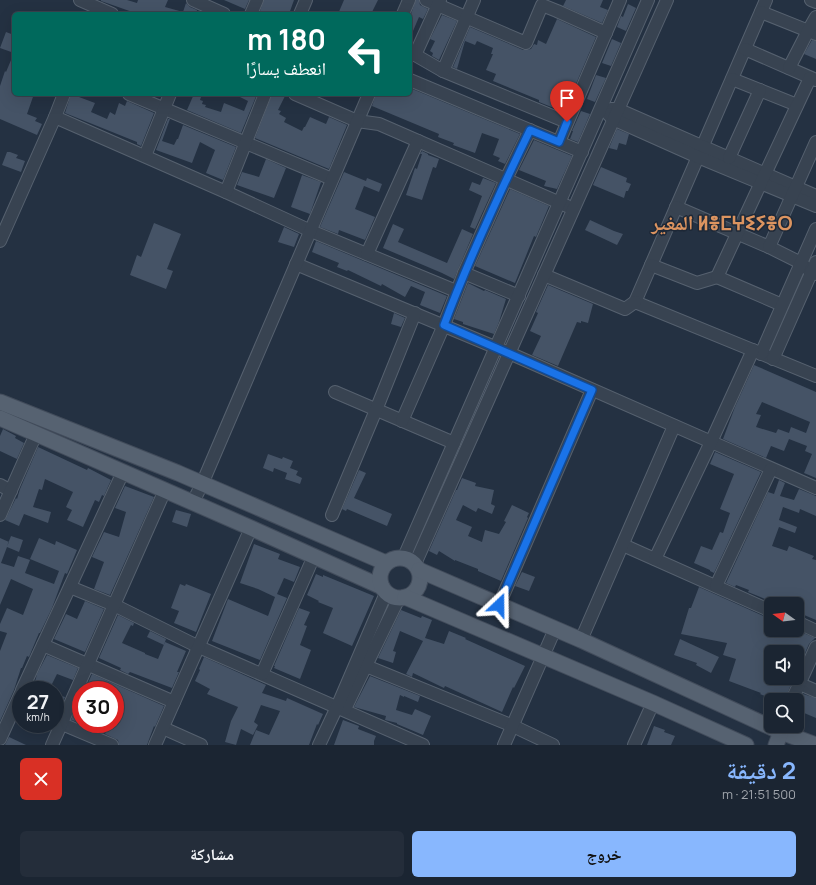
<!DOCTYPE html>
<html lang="ar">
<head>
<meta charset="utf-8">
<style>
  :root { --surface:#1b2532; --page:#242d3a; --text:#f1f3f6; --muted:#a0a5ac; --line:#39424d; --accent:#88b7fe }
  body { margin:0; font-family:Manrope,"Noto Naskh Arabic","Noto Sans Tifinagh",sans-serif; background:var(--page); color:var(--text); direction:rtl; height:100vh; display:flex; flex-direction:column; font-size:15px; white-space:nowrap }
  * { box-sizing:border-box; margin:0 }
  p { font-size:13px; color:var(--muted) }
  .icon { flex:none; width:22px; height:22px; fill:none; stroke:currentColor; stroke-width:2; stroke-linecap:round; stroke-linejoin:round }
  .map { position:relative; height:745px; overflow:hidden; direction:ltr }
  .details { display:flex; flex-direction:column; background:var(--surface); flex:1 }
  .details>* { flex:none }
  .hud { position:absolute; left:12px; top:12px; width:400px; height:84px; border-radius:6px; box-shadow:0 4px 16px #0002,0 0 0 1px var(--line); direction:rtl; background:#00695c; color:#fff; overflow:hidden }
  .needle { width:26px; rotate:285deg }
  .controls { position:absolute; left:764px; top:597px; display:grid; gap:8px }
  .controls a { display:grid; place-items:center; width:40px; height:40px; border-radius:6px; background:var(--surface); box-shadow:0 4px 16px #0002,0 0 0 1px var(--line); font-size:20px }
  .speed { position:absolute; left:12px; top:681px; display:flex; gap:8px; font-size:20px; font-weight:700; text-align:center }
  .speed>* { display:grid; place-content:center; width:52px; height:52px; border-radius:50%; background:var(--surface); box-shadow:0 4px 16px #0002,0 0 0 1px var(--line); line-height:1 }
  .speed small { font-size:10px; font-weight:400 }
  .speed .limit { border:6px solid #d22; background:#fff; color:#111 }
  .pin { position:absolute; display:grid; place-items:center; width:34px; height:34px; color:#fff; margin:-41px -17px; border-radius:50% 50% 50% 0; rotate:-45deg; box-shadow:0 0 4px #0007 }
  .pin .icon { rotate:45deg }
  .me { position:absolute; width:44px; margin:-22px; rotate:23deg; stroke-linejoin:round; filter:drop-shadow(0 0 3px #0008) }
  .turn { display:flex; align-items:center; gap:14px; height:84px; padding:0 20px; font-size:18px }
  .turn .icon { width:52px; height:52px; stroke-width:2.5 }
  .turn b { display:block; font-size:28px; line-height:34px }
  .round { display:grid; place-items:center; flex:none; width:42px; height:42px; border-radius:6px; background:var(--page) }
  .headline { display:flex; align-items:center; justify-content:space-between; height:68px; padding:0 20px }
  h1 { font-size:24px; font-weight:700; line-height:30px; color:var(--accent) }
  .button { display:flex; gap:8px; margin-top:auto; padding:8px 20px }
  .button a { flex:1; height:46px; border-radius:6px; background:var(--accent); color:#111; font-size:16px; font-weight:700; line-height:46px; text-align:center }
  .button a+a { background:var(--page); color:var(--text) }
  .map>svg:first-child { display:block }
  .building { fill:#455366; fill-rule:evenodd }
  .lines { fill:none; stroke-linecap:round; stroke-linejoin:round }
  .minor-casing { stroke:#56616f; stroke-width:14 }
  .major-casing { stroke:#424c5b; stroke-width:17 }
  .minor { stroke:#384351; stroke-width:12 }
  .major { stroke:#566271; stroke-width:15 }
  .route-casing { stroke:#114b97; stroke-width:10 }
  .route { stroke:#1a73e8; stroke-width:7 }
  .labels { text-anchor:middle; stroke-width:3; stroke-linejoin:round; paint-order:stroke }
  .town-label { font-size:20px; font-weight:bold; fill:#dc9460; stroke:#1d2837 }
</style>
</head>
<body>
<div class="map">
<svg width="816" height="745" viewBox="0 0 816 745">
  <rect width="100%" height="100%" fill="#243142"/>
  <!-- building -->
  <g class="building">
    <path d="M101 0H127L137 3 138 0H168L165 7 183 12 186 3 190 7 197 10 196 14H138L101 1Z"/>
    <path d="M224 0H249L245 9Z"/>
    <path d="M264 0H294L289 14H259Z"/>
    <path d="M344 0H378L371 14H338Z"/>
    <path d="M416 0H419L420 5 428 9 423 19 419 17 410 38V17Z"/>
    <path d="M566 0H603L600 7 608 10 602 23 563 6Z"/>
    <path d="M628 4 636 8 626 31 617 27 621 16 623 17Z"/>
    <path d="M442 15 457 21 439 60 432 56 433 53 430 51 435 41 430 39Z"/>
    <path d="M557 19 596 37 564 112 539 102V100L493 81 496 74 486 70 493 54H491L493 48 477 41 475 45 465 41 457 69 453 67 470 27 523 50H526L531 49 534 44 537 45 538 40 546 44Z"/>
    <path d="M6 32 14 35V94H34L27 114 37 118 35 121 42 124 37 135 0 119V86L5 71 6 72 14 53 0 48Z"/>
    <path d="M612 39 621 43 611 66 602 63Z"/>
    <path d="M812 40 816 41V59L804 54Z"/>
    <path d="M596 75 606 78 595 102 587 99Z"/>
    <path d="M410 88 520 134 505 164 498 161 500 158 493 155 499 139 482 133 475 153 453 145 454 143 438 137 439 134 372 106 376 94H410Z"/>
    <path d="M71 94 95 103 91 112 107 119 110 112 115 115 119 103 125 106 127 101 154 113 141 146 137 144V142L65 113Z"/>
    <path d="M194 94H202L200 100 203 101 202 104 206 105 205 107 221 112 224 103 244 111 248 101 234 94H257L241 133 187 110Z"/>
    <path d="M272 94H281L285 96 278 110 281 111 279 114 286 118 284 122 302 131 304 127H305L310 117 326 124 329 117 347 125 329 169 255 138Z"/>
    <path d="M581 111 590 114 578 142 570 139 573 131H572Z"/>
    <path d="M168 119H170L162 141 174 145 177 139H178L183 125 236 147 223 180 206 173 215 150 200 142 192 163 156 150Z"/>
    <path d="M617 129 629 134 626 145 619 143 617 150 609 148Z"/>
    <path d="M534 140 572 156 557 189 544 186 546 181 519 170Z"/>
    <path d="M422 151 428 154V155L439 159 436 168 433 167 422 200 406 195 415 168 417 169 422 154H420Z"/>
    <path d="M7 152H10L18 155 16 158 25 161 21 172 2 165Z"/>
    <path d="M266 159 286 168 274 198 237 185 242 172 259 177Z"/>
    <path d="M601 167 627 178 626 182 631 184 628 191H626L624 198 593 185Z"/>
    <path d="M344 172 366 181 367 178 382 184 379 192 364 186 355 209 375 217 365 240 339 230 338 234 320 227Z"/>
    <path d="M302 175 321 182 310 214 291 207Z"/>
    <path d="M483 178 496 183 475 229 470 227 482 196 469 190 472 182 480 185Z"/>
    <path d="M510 189 549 206 536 237 534 236 515 283 475 266Z"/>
    <path d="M590 220 614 231 623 234 617 245 585 230Z"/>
    <path d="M154 223 181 234 167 269 173 271 166 289 130 275 137 255 141 257Z"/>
    <path d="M393 224 404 229 398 242 447 263 462 229 473 234 454 279 442 273 383 248Z"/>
    <path d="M284 227 299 234 294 247 278 242Z"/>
    <path d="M316 241 447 296 440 313 420 305 425 292 411 286 405 297 382 284 381 286 348 270 347 271 337 267 339 263 312 252Z"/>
    <path d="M468 283 484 291 485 290 506 299 499 322 494 334 463 324V322L454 319Z"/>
    <path d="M548 285 593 304 588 323 581 321V323L577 322 558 366 532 355 541 336 530 331 538 313 536 312Z"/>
    <path d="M394 313 405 318 401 327 391 324Z"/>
    <path d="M754 365 816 392V478L804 473 812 454 805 451 807 446 789 439 784 451 771 446 766 458 723 439 735 407ZM762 402 810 422 806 433 791 427 789 433 778 429 776 433 756 427 761 415 756 414Z"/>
    <path d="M3 429 16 436 15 438 24 443 17 459 0 451V436Z"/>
    <path d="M38 447 87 470 88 468 111 480 104 496 102 495 99 502 95 500 83 527 67 520 72 510 66 507 73 492 45 479 42 490 39 489 33 507 51 512 48 523 24 514 19 526 5 520 16 498 17 499 20 489Z"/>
    <path d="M715 452 761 472 714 573 710 571V570L694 563 701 546 712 550 720 532 723 533 730 513 720 509 734 474 710 464Z"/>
    <path d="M268 454 282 459 283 457 293 461 290 468 298 471 296 475 302 478 300 484 285 479 287 473 274 468 273 472 263 468Z"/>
    <path d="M359 470 366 473 354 498 392 514 387 526 347 509 346 511 342 509Z"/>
    <path d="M462 478 476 483 475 486 494 490 491 504 495 506 492 514 478 508 476 512 463 505 456 520 472 527 468 536 482 542 485 530 499 534 506 522 504 521 512 505 529 513 527 517 528 518 501 581 478 571V569L455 560V561L439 551 437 555 429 551 456 490H457Z"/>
    <path d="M779 480 785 483 780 496 794 500 799 489 816 496V516L800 509 799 513 783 507 779 520 797 527 795 533 779 527 772 546 787 551 789 546 814 556 812 559 816 560V620L797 612V604H777L748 592 749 590 736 585 735 587 726 583 768 492 774 494Z"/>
    <path d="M125 486 154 497 110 595 94 589 104 562 92 557 104 532 119 537 126 512 115 508Z"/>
    <path d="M176 510 191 514 187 527 172 522Z"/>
    <path d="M11 536 23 540 19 552 7 547 1 563 14 567 18 556 30 560 25 573 54 584 59 571 30 559 39 538 55 545 56 541 77 550 67 574 65 573 52 608 40 633H39L29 657 27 656 22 668H21L14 690 0 721V651L7 633 0 631V624L7 608 23 615 33 589 11 579 0 605V538L9 542 7 546Z"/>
    <path d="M254 544 280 554 278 559 300 567 294 582 284 578 277 594 287 598 260 660 212 641 228 599 268 616 275 597 258 589 240 583Z"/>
    <path d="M522 572 535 577 529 591 515 586Z"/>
    <path d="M316 574 323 577V575L374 596 352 646 323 633 333 608 318 602 319 601 307 595Z"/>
    <path d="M180 584 185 586 186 584 211 594 196 632 174 623 179 611 171 608Z"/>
    <path d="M699 587 768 618H771V630H789L799 636 801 632 815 638 809 644 798 669H797V652H771V678H777L791 684 785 700H774L760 694 761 693 729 681 736 659 723 655 727 643 681 634 689 608H691Z"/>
    <path d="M85 601 104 609 85 652 54 639 66 614 77 619Z"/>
    <path d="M299 608 310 612 304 625 307 626 300 645 311 650 300 679 274 668 275 666H274Z"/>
    <path d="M401 610 421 618 422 616 432 620 425 638 444 644 449 631 466 638 465 639 525 666 514 688 513 687 502 712 445 686 444 688 413 673 412 677 406 674 423 641 414 637 400 631 393 651 396 652 393 663 378 658Z"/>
    <path d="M118 615 134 623 133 626 131 625 122 643 145 653V654L158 659 165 642 186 651 177 672H179L172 688 130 672 128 674 120 670 121 668 99 658Z"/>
    <path d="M150 631 166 639 164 645 147 637Z"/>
    <path d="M680 639 719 657 711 673 696 665 697 663 674 655Z"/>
    <path d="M47 655 78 668 73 680 57 674 49 690H33L37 674Z"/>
    <path d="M204 657 266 685 262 693 286 701 287 698 323 714 318 725 317 724 309 745H250L256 730 269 735 280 711 261 705 254 722 258 725 253 735 241 729 236 745 225 742 231 721 238 707 207 694 210 689 195 681 200 670 199 669Z"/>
    <path d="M92 674 164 706 155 727 154 726 147 745H119L118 740 105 734 106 732 89 724H115V690H85Z"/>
    <path d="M370 676 420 696 418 702 404 696V697L400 695 396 710 412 715 415 709 431 716 423 735 397 724V723L385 720 386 716 354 707Z"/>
    <path d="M55 694 65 697 59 711 55 710Z"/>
    <path d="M803 694 816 698V718L797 710V705Z"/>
    <path d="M81 698V720L76 718 75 721 71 720Z"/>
    <path d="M343 720 359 726 358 729 376 736 374 741V745H334Z"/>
    <path d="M654 726 665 730 664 732 675 736 671 745H647Z"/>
    <path d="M9 737 26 745H5Z"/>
  </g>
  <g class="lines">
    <defs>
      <g id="minor">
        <path d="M80 0 112 14"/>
        <path d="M193 0 224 14"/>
        <path d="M426 0 526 43 542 5 557 11 606 33"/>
        <path d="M766 0 635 302 816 376"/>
        <path d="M811 0 816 2"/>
        <path d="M761 12 816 34"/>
        <path d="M251 14 257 0"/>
        <path d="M300 14 306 0"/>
        <path d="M403 14 409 0"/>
        <path d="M745 49 816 80"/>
        <path d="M410 52 443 71 567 122"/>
        <path d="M415 55 440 0"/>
        <path d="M789 68 808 31 816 17"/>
        <path d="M443 71 474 0"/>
        <path d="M732 79 797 105"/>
        <path d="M410 80 582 152"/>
        <path d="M129 94 332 179"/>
        <path d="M295 94 357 121 379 124 567 206"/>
        <path d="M611 109H617L816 196"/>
        <path d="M608 114 613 119 698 157 816 206"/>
        <path d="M55 117 226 192 311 231 456 291"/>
        <path d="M559 142 620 0"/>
        <path d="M145 156 170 94"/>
        <path d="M729 158 760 90"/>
        <path d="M226 192 265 94"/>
        <path d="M676 207 769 247 801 263 811 272 816 274"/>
        <path d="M0 241 55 117 64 94"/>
        <path d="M769 247 816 142"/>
        <path d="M367 254 418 141"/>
        <path d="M296 264 509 353 816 488"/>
        <path d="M651 265 697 283 717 277"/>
        <path d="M464 273 519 296"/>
        <path d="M544 275 625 309 635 302"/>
        <path d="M782 305 717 277 765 174 810 78"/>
        <path d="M761 354 816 229"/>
        <path d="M773 359 816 262"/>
        <path d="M335 392 454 443"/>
        <path d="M402 421 444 325 464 273 506 179 530 130"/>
        <path d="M0 485 11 491"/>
        <path d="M193 502 202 484 369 94"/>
        <path d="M0 515 36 434"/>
        <path d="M332 515 376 410 415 313"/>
        <path d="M623 545 771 611"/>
        <path d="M404 557 648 0"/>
        <path d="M655 559 711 442 753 350"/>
        <path d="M415 564 667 0"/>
        <path d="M716 586 771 469"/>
        <path d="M70 587 114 605 199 647 423 745"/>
        <path d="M499 605 592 390"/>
        <path d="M797 622 816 631"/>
        <path d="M581 640 674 426"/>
        <path d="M43 645 174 702"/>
        <path d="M366 666 513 726 553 745"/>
        <path d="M262 674 314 556"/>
        <path d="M800 684 816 691"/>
        <path d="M22 690 123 472"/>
        <path d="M792 700 816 647"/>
        <path d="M345 709 399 598"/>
        <path d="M55 721 112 745"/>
        <path d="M163 728 201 745"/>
        <path d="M0 739 21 693"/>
        <path d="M52 745 165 490"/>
        <path d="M155 745 251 528"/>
        <path d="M319 745 337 707 386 593"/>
        <path d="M504 745 555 629"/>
        <path d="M634 745 653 703"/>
      </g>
      <g id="major">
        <path d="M0 402 178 473 386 563"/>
        <path d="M0 418 251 528 382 587"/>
        <circle cx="400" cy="578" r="20"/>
        <path d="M419 570 581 640 781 732 816 745"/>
        <path d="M405 597 653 703 746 745"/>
        <path d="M776 745 781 732"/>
      </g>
    </defs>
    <!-- minor casing -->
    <use href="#minor" class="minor-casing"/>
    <!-- major casing -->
    <use href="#major" class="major-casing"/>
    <!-- minor -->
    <use href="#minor" class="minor"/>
    <!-- major -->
    <use href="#major" class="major"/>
  </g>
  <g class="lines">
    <defs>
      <path id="route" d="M499 605 592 390 444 325C469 258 499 194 530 130L559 142 567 122"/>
    </defs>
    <!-- route casing -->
    <use href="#route" class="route-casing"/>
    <!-- route -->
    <use href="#route" class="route"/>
  </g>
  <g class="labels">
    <!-- town labels -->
    <g class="town-label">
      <text x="722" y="230">المغير ⵍⴻⵎⵖⵉⵢⴻⵔ</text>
    </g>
  </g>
</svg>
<div class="controls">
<a><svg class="needle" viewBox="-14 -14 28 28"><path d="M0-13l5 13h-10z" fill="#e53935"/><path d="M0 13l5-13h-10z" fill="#a0a5ac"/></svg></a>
<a><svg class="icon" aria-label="sound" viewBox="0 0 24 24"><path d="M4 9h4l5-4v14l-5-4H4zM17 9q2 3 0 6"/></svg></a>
<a><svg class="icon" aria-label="search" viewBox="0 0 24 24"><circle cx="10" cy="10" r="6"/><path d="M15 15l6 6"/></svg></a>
</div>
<div class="speed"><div>27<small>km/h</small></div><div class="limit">30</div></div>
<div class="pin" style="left:567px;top:122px;background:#d93025"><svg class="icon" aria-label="arrive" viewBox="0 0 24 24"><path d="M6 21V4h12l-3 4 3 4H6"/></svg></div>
<svg class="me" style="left:499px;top:605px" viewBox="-20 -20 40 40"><path d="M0-17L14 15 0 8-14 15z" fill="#1a73e8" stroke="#fff" stroke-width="4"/></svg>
<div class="hud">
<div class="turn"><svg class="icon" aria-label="left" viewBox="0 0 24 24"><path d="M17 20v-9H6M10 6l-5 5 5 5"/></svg><div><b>180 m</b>انعطف يسارًا</div></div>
</div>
</div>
<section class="details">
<div class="headline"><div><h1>2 دقيقة</h1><p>500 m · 21:51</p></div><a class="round" style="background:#d93025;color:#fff"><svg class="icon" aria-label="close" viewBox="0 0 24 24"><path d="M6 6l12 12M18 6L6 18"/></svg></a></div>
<div class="button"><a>خروج</a><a>مشاركة</a></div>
</section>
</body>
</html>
